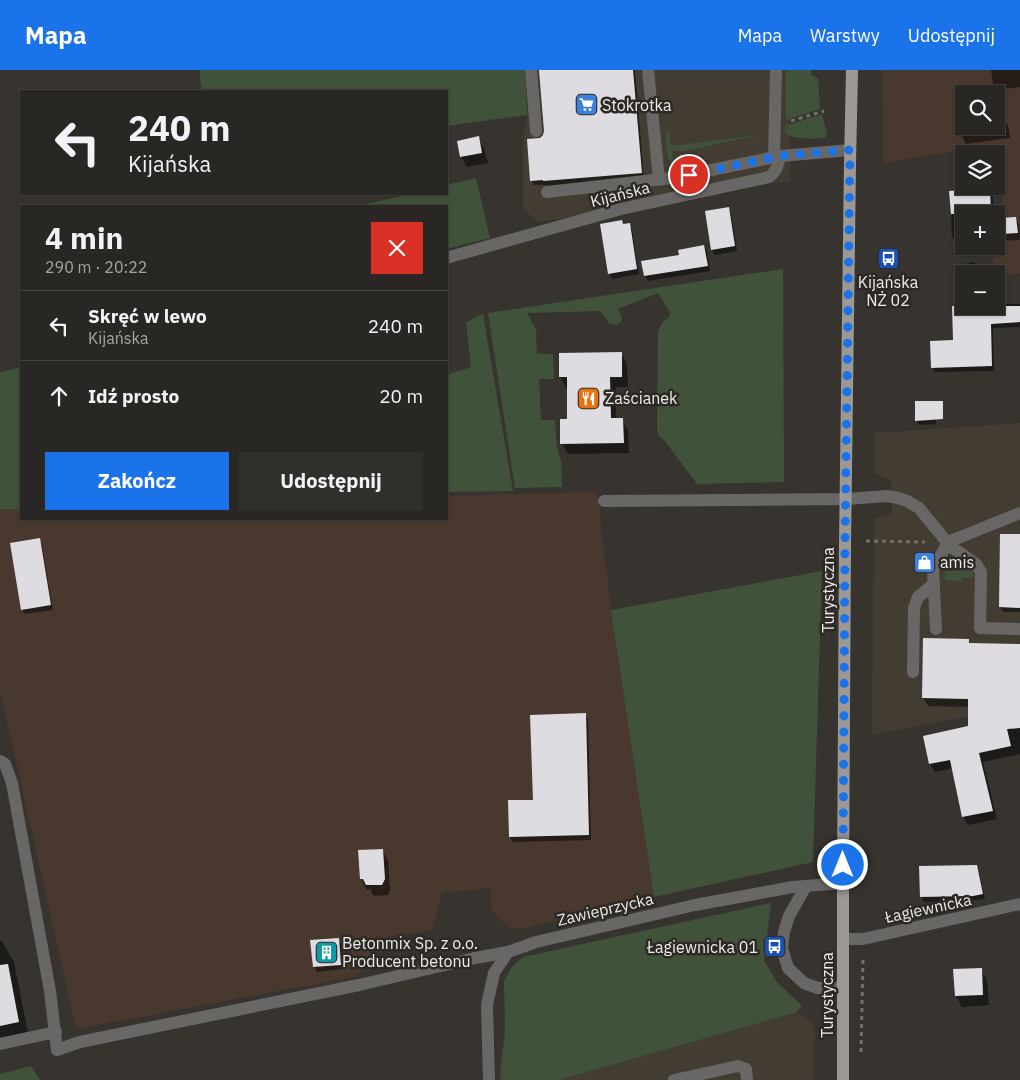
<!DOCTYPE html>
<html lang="pl">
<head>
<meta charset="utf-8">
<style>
  :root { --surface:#292724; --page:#312f2c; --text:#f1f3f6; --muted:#a5a5a6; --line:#454441; --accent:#1a73e8 }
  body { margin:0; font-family:"IBM Plex Sans",sans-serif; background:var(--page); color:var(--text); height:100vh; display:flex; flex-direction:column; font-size:19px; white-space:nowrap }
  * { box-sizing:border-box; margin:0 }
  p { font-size:16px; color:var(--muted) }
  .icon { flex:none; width:28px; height:28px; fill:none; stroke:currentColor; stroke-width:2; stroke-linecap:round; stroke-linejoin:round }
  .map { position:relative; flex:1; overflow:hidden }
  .drawer { position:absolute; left:20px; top:135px; width:428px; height:315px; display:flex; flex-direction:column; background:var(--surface); border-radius:0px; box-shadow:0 1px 4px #0004,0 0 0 1px var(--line) }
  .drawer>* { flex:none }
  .guide { position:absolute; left:20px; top:20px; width:428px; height:105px; border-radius:0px; box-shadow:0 1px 4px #0004,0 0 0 1px var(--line); background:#292724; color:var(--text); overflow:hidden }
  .controls { position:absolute; left:955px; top:15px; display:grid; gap:10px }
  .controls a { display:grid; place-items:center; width:50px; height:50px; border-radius:0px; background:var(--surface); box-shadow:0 1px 4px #0004,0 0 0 1px var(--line); font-size:25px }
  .pin { position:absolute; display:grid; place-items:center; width:42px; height:42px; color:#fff; margin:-21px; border:2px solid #fff; border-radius:50%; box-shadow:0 1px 5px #0007 }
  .me { position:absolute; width:55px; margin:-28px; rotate:0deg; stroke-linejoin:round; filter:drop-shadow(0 0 4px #0008) }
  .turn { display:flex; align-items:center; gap:18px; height:105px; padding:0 25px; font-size:22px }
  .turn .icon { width:65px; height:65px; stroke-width:2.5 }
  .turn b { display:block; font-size:35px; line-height:42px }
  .round { display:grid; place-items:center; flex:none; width:52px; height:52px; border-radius:0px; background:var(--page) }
  .overview { display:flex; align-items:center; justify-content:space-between; height:85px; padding:0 25px }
  h1 { font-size:30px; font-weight:800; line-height:38px }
  .primary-button { display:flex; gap:10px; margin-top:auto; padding:10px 25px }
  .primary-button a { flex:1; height:58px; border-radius:0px; background:var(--accent); color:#fff; font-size:20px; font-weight:800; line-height:58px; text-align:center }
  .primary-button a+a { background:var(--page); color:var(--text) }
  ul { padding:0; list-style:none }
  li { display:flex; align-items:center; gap:15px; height:70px; padding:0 25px; border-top:1px solid var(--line) }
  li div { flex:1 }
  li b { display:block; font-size:19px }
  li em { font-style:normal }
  header { display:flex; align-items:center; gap:30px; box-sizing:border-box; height:70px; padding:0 25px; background:var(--accent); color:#fff }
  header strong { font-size:24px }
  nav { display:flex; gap:28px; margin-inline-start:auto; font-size:18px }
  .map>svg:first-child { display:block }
  .built { fill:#433c33 }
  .industrial { fill:#49382e; fill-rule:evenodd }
  .green { fill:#405239 }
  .shadow { fill:#0007 }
  .building { fill:#dfdce1 }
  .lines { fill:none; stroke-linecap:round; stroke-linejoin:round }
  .path { stroke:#726f6c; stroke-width:3; stroke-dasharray:4 4; stroke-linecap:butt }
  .minor { stroke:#696765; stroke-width:12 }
  .major { stroke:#9c9894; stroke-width:12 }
  .route { stroke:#1a73e8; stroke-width:9; stroke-dasharray:0 16.2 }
  .labels { text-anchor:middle; stroke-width:5; stroke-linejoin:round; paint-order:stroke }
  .poi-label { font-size:16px; fill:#eeece9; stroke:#2d2a26; text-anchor:start }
  .street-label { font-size:16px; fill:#eeece9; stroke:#2d2a26 }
</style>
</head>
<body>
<header>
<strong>Mapa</strong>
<nav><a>Mapa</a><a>Warstwy</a><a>Udostępnij</a></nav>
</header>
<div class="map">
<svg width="1020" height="1010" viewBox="0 0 1020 1010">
  <rect width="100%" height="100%" fill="#373430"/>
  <!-- built -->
  <g class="built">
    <path d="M525 0H789L790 111 663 127 621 139 539 152 523 139V70L527 45Z"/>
    <path d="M1020 353V636L872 665 874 449 892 443 891 411 874 403V363Z"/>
    <path d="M797 942 810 950 815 959 813 1010H561V1009Z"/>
  </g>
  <!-- industrial -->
  <g class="industrial">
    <path d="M882 0H1020V203L996 207V204H994L993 176H996V144L992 143 1003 137 995 74 883 93ZM964 24H996V56H964Z"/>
    <path d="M597 422 611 540 654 827 523 859 511 858 497 847 492 839 490 818 442 823 432 860 383 868 358 906 76 959 0 620V439H21V449H446V426Z"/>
  </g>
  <!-- green -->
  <g class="green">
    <path d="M199 0H525L527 45 446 56V21H202Z"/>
    <path d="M786 0H811V5L818 8 820 39 786 50Z"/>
    <path d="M822 44 827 64 826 67C820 70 792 69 787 64 784 61 785 60 785 56Z"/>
    <path d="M667 61H669L671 76 760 65 679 82 678 80 672 81 675 97C665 90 667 75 666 63Z"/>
    <path d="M476 108 490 168 446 179V136H358L410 124H446V115Z"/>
    <path d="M783 199 784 412 697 414 664 370 659 366 657 359 658 262 663 251 669 248V245L671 244 658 223 618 239 622 248 621 252 617 255 609 253 600 241 527 243 536 260 537 284H553L554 309H539L541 350H555L557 378 561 391 562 417 515 418 488 243Z"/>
    <path d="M483 244 513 421 446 422V305L471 297 466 252Z"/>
    <path d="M21 297V439H0V302Z"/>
    <path d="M954 491H963L972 499 974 508 962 507V511L945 510C945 502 946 495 954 491Z"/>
    <path d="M822 501 813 792 654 827 611 540Z"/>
    <path d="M771 833 764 891 777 912 802 936 797 942 562 1009 561 1010H501L500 1003 505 961 504 911 512 897 523 887Z"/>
    <path d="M31 996 40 1010H0V1004Z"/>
  </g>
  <!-- shadow -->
  <g class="shadow">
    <path d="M540 0H635L644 108 547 116 546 115H534L531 110 541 69 544 66 545 60Z"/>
    <path d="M991 0H1020V17L996 20 993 14Z"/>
    <path d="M1005 50 1008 55 1010 68 966 74 963 69 961 56H996V51Z"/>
    <path d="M478 68 484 78 488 93 467 97 461 87 458 72Z"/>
    <path d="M989 120 993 127 994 144H964V173H956L952 166 951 148H952L951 122Z"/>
    <path d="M729 139 731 143 737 181 715 185 712 180Z"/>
    <path d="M1015 148 1019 155 1020 170 996 171V150Z"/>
    <path d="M601 155H629L632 159 639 204 612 209 609 204Z"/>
    <path d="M704 177 707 181 710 201 648 211 645 206 643 192 681 187Z"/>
    <path d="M974 192 977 196V204H964V236H996V234H1020V257L993 258 994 301 935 302 932 297 954 271V234H962L959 195Z"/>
    <path d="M621 283 627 294 628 317H616V350H622L628 360 629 383 568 384 562 374 569 350 568 318H566L560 307V284Z"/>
    <path d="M935 337 936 354 919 355 916 350Z"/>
    <path d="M1002 465 1020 466V542H1003L1000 537Z"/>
    <path d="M39 470 42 475 53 540 25 544 22 540Z"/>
    <path d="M968 570 971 574 1020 575V684L983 692 997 749 968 755 963 747 953 698 935 702 930 694 924 667 969 657V637L928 636 923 628Z"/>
    <path d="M585 644 588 649 591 770 513 772 510 767 534 731Z"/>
    <path d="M382 780 388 790 390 820 388 825 374 826 370 819 367 820 361 809 360 781Z"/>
    <path d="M976 796 979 801 985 829 977 830 924 832 921 827 920 798Z"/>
    <path d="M338 869 341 874 343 899 317 902 314 897Z"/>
    <path d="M0 871H2L14 892 30 973 0 979Z"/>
    <path d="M981 900 987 910 989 935 962 937 956 926 955 901Z"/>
  </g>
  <!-- building -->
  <g class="building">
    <path d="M539 0H633L642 103 543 111V110L530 111 527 69 540 68 543 65 544 61Z"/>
    <path d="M479 66 482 83 460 87 457 71Z"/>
    <path d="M990 118 991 144H951L949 121Z"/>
    <path d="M729 137 735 176 711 180 705 141Z"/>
    <path d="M1016 147 1018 163 1000 164 998 148Z"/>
    <path d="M622 150 623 154 630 153 637 199 608 204 600 154Z"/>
    <path d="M704 175 708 196 644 206 641 191 679 185 678 180Z"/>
    <path d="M952 236H1020V252L991 254 992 296 931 298 930 271 953 270Z"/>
    <path d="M622 282V307H610L611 348H623L624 373 560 374V349H567V307H559V283Z"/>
    <path d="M915 331H943V349L915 351Z"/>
    <path d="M1000 464H1020V538L999 537Z"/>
    <path d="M40 468 51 535 21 540 10 473Z"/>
    <path d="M923 568 969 569V573L1020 574V658L1007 659 1011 676 979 683 993 741 962 747 950 690 929 694 923 666 968 656V629L922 628Z"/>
    <path d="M586 643 589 765 509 767 508 730H533L530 645Z"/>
    <path d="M383 779 385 809 382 815H366L363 809H360L358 780Z"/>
    <path d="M977 795 983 824 973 826 920 827 919 796Z"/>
    <path d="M339 868 341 895 313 897 310 870Z"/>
    <path d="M8 894 19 952 0 956V895Z"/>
    <path d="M982 898 983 925 955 926 953 899Z"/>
  </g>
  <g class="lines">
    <!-- path -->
    <g class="path">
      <path d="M791 51 824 41"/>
      <path d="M866 471 925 472"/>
      <path d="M861 982 863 890"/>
    </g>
    <!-- minor -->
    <g class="minor">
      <path d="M531 0 536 61"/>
      <path d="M648 0 659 110"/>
      <path d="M774 88 776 0"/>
      <path d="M547 122 672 108 780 86"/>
      <path d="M446 188 621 139 769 107C776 102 778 95 780 86L850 80"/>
      <path d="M604 431 846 429 887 426 898 428 907 431 919 438 950 476 976 494 981 502 980 558 1020 559"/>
      <path d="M936 559 933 500 948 472 1020 443"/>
      <path d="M913 602 914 538 918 527 934 514"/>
      <path d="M0 691 5 694 12 713 50 921 57 980 80 972 359 915 475 888 508 882 536 872 695 835 793 817 843 813"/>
      <path d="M806 816 789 846 784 862 782 878 788 898 804 913 818 918H843"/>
      <path d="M843 869H863L1020 834"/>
      <path d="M0 974 56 962"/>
      <path d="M489 1010 487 935 494 903 508 882"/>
      <path d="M674 1010 738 996 746 999 747 1010"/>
    </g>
    <!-- major -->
    <path class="major" d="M843 1010V813L845 475 850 94 852 0"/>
  </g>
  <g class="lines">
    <!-- route -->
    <path class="route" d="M689 105 780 86 850 80 845 475 843 795"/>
  </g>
  <!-- icons -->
  <defs>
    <symbol id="supermarket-square" viewBox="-11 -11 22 22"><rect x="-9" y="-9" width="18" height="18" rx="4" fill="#3f7fe0" stroke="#2d2a26"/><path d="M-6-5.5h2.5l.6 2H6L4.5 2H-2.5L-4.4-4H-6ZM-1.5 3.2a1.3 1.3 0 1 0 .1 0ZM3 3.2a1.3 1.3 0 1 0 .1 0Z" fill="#fff"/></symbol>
    <symbol id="bus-square" viewBox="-11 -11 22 22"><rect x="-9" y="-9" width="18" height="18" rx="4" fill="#1a4fb4" stroke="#2d2a26"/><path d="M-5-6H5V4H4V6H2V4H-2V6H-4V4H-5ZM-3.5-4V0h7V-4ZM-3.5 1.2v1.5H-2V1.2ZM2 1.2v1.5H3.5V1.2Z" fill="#fff"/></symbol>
    <symbol id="restaurant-square" viewBox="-11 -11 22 22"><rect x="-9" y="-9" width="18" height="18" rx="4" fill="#e8710a" stroke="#2d2a26"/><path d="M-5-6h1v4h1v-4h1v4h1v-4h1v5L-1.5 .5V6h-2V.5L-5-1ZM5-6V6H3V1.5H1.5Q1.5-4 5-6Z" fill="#fff"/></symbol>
    <symbol id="shop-square" viewBox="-11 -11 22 22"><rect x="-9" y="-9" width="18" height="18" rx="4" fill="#3f7fe0" stroke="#2d2a26"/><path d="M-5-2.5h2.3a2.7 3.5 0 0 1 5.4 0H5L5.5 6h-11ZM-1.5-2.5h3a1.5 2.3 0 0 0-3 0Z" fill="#fff"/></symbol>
    <symbol id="building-square" viewBox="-11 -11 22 22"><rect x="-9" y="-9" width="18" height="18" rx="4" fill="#0f9aa8" stroke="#2d2a26"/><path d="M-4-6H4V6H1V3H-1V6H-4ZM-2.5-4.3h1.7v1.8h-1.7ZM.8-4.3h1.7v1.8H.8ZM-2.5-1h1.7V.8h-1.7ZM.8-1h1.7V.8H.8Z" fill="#fff"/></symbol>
  </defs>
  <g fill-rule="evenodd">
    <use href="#supermarket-square" x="574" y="22" width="25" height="25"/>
    <use href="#bus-square" x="876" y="176" width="25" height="25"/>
    <use href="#restaurant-square" x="576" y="316" width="25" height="25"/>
    <use href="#shop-square" x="912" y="480" width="25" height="25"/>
    <use href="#bus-square" x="762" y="864" width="25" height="25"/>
    <use href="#building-square" x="314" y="870" width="25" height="25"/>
  </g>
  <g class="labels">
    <!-- poi labels -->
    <g class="poi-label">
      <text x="602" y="41">Stokrotka</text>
      <text x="888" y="218" text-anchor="middle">Kijańska<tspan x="888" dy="18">NŻ 02</tspan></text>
      <text x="605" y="334">Zaścianek</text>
      <text x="940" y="498">amis</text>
      <text x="342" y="879">Betonmix Sp. z o.o.<tspan x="342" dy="18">Producent betonu</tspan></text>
      <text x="758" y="883" text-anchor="end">Łagiewnicka 01</text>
    </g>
    <!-- street labels -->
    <g class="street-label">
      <text transform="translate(620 124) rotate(-14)" y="6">Kijańska</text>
      <text transform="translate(828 520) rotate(-90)" y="6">Turystyczna</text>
      <text transform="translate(928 838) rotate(-12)" y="6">Łagiewnicka</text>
      <text transform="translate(605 839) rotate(-13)" y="6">Zawieprzycka</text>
      <text transform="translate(827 925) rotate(-90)" y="6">Turystyczna</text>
    </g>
  </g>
</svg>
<div class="controls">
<a><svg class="icon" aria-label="search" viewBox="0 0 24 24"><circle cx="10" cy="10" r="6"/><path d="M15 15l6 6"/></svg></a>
<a><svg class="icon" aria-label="layers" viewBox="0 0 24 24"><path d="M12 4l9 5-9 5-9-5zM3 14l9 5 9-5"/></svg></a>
<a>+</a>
<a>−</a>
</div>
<div class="pin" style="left:689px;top:105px;background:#d93025"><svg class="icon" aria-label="arrive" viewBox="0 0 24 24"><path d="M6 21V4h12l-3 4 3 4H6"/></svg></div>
<svg class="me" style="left:843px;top:795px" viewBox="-20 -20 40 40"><circle r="17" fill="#1a73e8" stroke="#fff" stroke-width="3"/><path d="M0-11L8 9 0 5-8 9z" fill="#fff"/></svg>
<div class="guide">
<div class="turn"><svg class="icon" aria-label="left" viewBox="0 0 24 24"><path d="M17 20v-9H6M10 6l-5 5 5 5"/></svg><div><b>240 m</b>Kijańska</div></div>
</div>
<section class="drawer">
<div class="overview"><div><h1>4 min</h1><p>290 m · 20:22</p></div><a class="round" style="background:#d93025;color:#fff"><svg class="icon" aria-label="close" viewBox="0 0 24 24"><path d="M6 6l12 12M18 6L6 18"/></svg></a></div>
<ul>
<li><svg class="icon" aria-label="left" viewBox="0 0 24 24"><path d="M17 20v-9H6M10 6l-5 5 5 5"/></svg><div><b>Skręć w lewo</b><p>Kijańska</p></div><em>240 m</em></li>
<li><svg class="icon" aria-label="ahead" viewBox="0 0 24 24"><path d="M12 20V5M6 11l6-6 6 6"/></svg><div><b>Idź prosto</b></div><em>20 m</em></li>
</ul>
<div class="primary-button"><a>Zakończ</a><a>Udostępnij</a></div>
</section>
</div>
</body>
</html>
